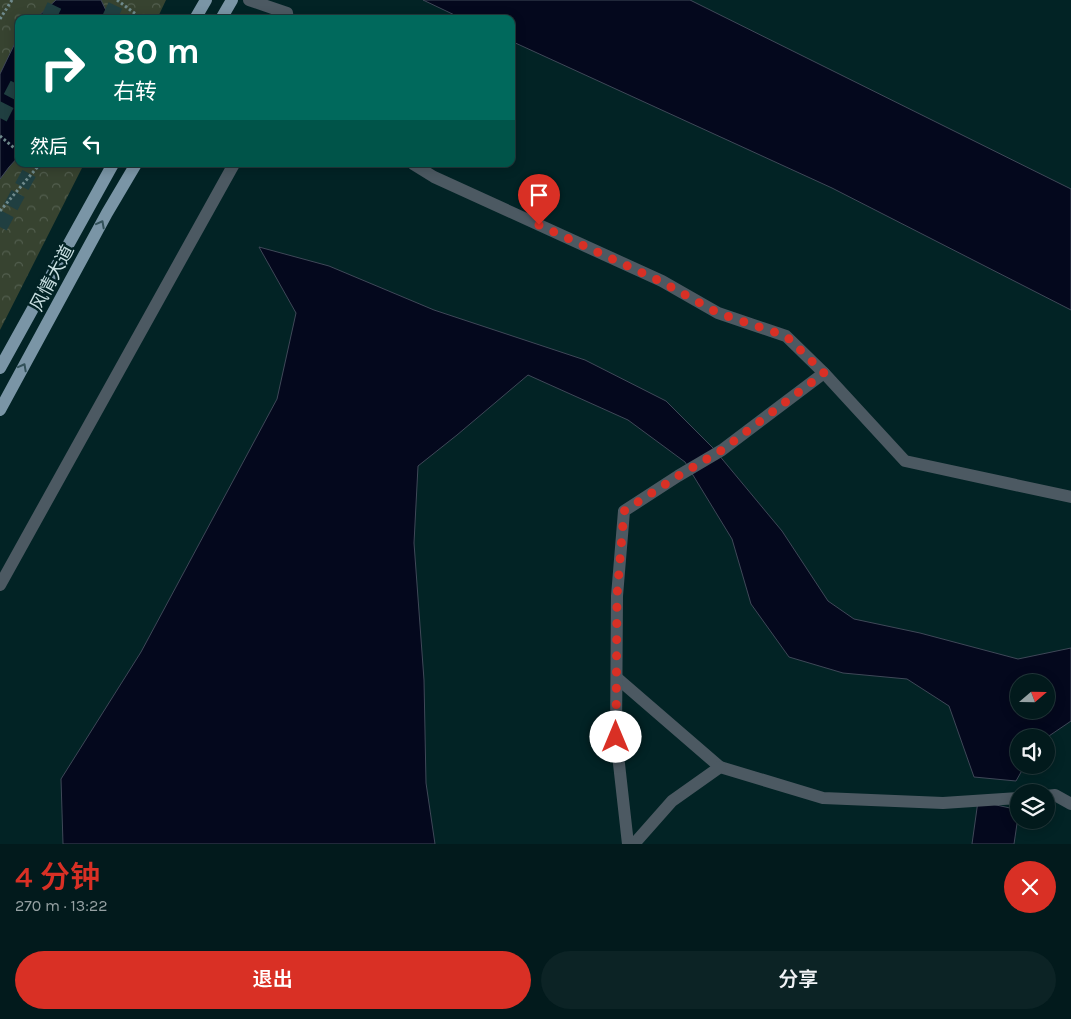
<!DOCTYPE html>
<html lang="zh">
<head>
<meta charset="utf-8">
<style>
  :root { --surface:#021a1c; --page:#0c2325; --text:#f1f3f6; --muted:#96a1a3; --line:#23383b; --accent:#d93025 }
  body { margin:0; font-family:Karla,"Noto Sans SC",sans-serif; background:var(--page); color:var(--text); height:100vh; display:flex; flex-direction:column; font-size:19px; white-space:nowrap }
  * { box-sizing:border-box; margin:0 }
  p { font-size:16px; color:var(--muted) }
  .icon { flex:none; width:28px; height:28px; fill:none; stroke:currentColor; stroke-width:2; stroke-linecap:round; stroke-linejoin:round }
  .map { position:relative; height:844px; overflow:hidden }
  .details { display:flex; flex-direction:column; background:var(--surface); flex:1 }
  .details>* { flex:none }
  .guide { position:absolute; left:15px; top:15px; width:500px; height:152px; border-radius:10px; box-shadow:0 2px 12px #0003,0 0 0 1px var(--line); background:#00695c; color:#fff; overflow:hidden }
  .needle { width:32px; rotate:70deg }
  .controls { position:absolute; left:1010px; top:674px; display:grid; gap:10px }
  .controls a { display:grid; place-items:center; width:45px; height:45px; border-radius:50%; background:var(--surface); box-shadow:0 2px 12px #0003,0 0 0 1px var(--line); font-size:25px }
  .pin { position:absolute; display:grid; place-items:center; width:42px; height:42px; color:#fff; margin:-51px -21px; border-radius:50% 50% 50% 0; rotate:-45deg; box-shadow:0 0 5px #0007 }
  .pin .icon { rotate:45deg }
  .me { position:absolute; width:55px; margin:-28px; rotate:0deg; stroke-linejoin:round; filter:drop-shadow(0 0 4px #0008) }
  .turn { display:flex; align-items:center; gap:18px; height:105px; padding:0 15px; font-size:22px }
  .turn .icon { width:65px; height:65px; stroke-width:2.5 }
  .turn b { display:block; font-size:35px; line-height:42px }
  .then { display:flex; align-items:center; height:48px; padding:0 15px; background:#0003; gap:10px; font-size:19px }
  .round { display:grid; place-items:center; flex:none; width:52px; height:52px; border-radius:26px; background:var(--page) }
  .headline { display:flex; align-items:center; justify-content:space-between; height:85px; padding:0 15px }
  h1 { font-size:30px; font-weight:600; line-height:38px; color:var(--accent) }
  .cta { display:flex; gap:10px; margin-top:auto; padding:10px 15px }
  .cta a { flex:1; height:58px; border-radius:30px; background:var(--accent); color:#fff; font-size:20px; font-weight:600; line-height:58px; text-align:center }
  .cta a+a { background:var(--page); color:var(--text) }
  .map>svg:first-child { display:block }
  .park { fill:url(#park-crowns) }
  .water { fill:#04081d; stroke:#3f4858; fill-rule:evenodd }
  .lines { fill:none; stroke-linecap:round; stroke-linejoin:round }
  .highway-tunnel { stroke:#203f41; stroke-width:15; stroke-dasharray:15 8; stroke-linecap:butt }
  .path { stroke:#6f8a8c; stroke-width:3; stroke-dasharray:2.5 2.5; stroke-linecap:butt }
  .street { stroke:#4c5962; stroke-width:12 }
  .primary { stroke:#7a95a6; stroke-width:12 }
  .path-bridge { stroke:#6f8a8c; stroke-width:3; stroke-dasharray:2.5 2.5; stroke-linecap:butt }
  .oneway { stroke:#325159 }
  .route { stroke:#d93025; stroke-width:9; stroke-dasharray:0 16.2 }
  .labels { text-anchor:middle; stroke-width:5; stroke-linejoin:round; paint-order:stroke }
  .street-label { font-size:18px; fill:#c8dee0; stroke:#022325 }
</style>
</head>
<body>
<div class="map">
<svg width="1071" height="844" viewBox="0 0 1071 844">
  <defs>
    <pattern id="park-crowns" width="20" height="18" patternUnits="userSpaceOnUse" patternTransform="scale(1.25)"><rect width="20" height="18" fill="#374330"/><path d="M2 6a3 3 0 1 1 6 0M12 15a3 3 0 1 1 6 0" fill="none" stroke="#525e4e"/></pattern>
  </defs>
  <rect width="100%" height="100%" fill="#022325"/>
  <!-- park -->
  <path class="park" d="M0 0H166L157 19H19V164H84L0 330Z"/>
  <!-- water -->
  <g class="water">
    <path d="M56 0H101L110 19H35Z"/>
    <path d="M423 0H690L1071 189V310L832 188 511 41V19H463Z"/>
    <path d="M19 35V156L9 167 0 179V74Z"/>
    <path d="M259 247 329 266 434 310 585 360 666 401 713 448 782 531 828 601 854 619 920 633 1018 659 1071 648V721L1046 738H1019V765H1025L1016 781 974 777 949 706 907 679 843 673 789 657 751 604 732 539 685 462 628 420 528 375 457 435 418 466 414 543 424 680 426 783 435 844H63L61 779 141 652 277 399 296 313ZM1019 682H1046V710H1019Z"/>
    <path d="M978 801 1019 810 1014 844H972Z"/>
  </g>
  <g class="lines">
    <!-- highway-tunnel -->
    <g class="highway-tunnel">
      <path d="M48 19 57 0"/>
      <path d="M109 19 118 0"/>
      <path d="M0 118 19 81"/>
      <path d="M0 227 34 164"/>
    </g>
    <!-- path -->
    <g class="path">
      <path d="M117 0 137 15 136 19"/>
      <path d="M0 19 12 0"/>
      <path d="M0 136 19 152"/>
      <path d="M0 211 40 164"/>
    </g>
    <!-- street -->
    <g class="street">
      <path d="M249 0 287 13 288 19"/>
      <path d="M413 164 434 177 662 281 718 313 786 336 824 373 905 461 1071 497"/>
      <path d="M0 585 234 164"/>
      <path d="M617 678 720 767 823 798 943 803 1019 798"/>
      <path d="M1046 796 1055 795 1071 804"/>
      <path d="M628 844 616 737 617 596 624 511 678 476 722 450 824 373"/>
      <path d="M634 844 672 801 720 767"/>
    </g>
    <!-- primary -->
    <g class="primary">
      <path d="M195 19 206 0"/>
      <path d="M221 19 232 0"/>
      <path d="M0 368 113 164"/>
      <path d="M0 410 107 213 136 164"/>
    </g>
    <!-- path-bridge -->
    <path class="path-bridge" d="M33 164 37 167"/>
  </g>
  <!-- one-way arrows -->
  <defs><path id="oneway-chevron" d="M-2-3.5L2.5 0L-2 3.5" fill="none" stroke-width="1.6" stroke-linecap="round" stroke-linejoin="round" transform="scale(1.25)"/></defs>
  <g class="oneway">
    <use href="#oneway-chevron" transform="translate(101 224) rotate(-62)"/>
    <use href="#oneway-chevron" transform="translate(23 367) rotate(-62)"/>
  </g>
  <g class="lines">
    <!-- route -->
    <path class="route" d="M539 225 662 282 718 313 786 336 824 373 722 450 678 476 624 511 617 596 616 737"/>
  </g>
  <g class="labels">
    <!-- street labels -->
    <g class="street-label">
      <text transform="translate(52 278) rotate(-62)" y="6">风情大道</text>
    </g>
  </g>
</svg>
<div class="controls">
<a><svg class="needle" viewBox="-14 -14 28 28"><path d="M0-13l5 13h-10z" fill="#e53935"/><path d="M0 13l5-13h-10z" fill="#96a1a3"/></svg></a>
<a><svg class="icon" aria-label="sound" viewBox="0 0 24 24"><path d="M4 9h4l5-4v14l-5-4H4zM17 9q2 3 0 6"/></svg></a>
<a><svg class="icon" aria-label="layers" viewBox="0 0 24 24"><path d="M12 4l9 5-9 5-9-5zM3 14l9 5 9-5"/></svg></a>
</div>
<div class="pin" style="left:539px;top:225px;background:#d93025"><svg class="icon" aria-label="arrive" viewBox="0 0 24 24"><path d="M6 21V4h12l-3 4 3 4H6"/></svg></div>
<svg class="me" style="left:616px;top:737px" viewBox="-20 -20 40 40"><circle r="19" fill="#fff"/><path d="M0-13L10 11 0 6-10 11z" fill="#d93025"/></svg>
<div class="guide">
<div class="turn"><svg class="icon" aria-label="right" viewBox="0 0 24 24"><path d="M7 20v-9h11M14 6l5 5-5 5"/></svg><div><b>80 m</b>右转</div></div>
<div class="then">然后<svg class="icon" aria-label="left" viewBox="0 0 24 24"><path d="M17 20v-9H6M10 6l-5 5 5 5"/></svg></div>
</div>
</div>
<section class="details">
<div class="headline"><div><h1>4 分钟</h1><p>270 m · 13:22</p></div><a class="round" style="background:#d93025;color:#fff"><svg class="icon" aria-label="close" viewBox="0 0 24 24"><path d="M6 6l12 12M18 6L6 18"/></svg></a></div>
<div class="cta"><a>退出</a><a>分享</a></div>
</section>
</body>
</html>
